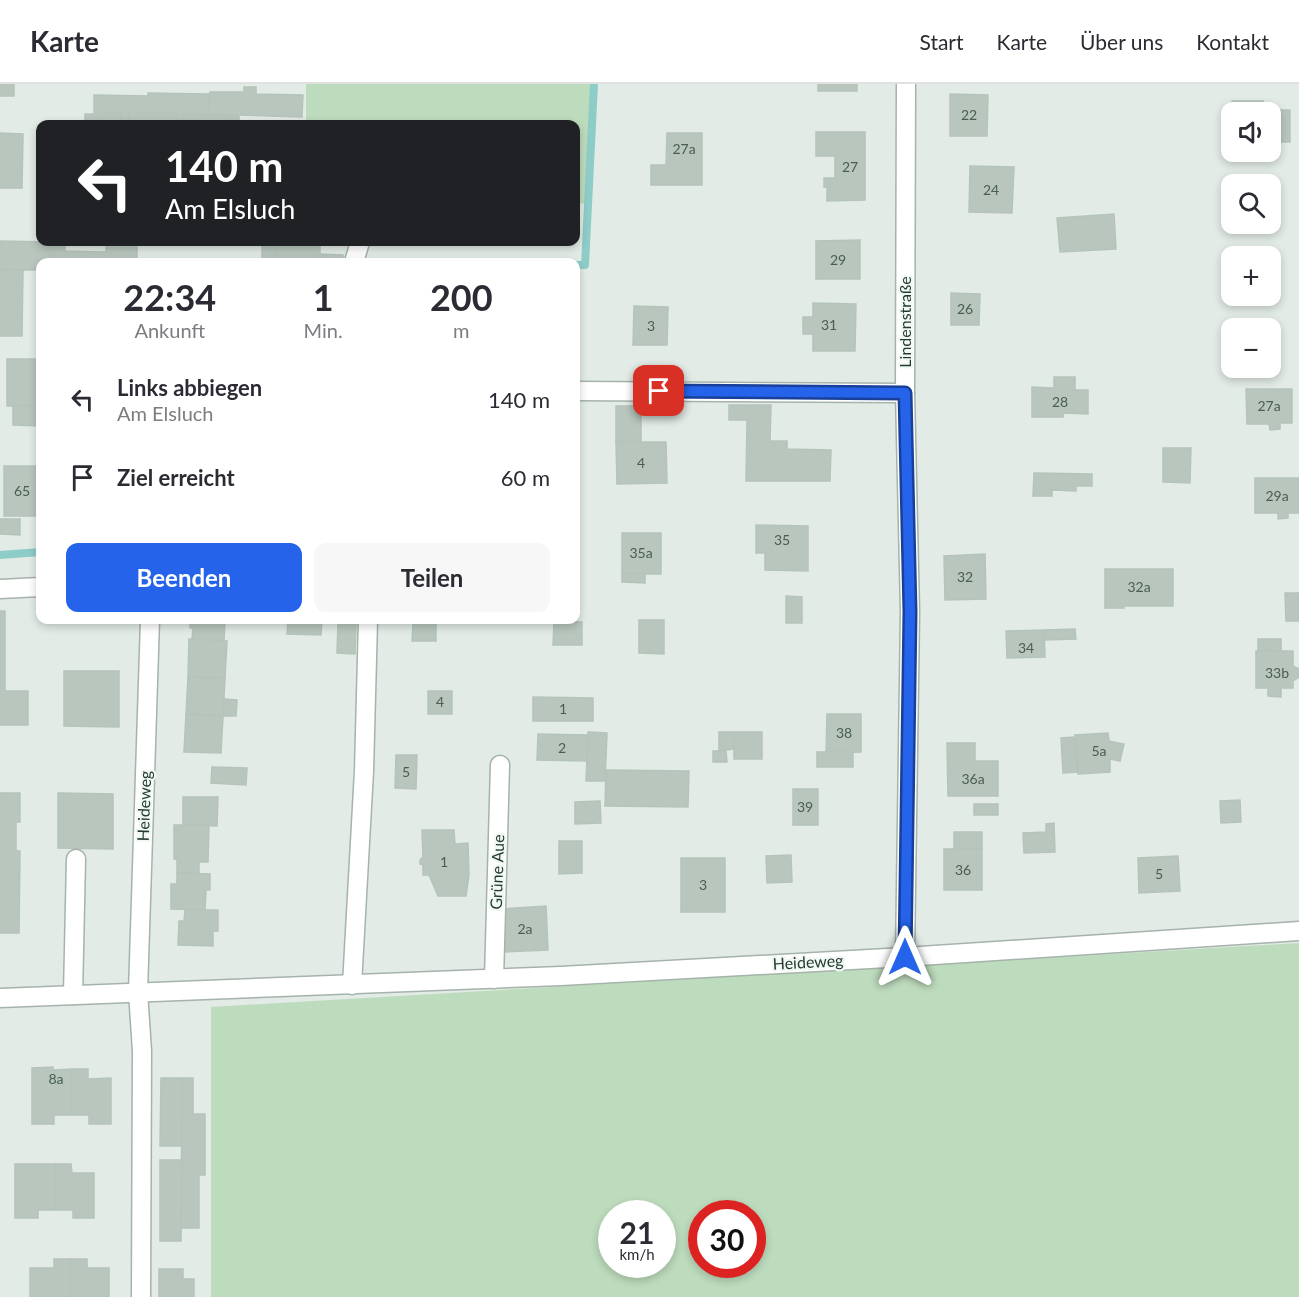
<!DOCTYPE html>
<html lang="de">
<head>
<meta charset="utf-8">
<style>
  :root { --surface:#fff; --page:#f7f7f7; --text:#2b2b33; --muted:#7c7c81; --line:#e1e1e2; --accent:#2563eb }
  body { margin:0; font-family:Lato,sans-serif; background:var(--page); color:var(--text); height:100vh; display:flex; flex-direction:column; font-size:22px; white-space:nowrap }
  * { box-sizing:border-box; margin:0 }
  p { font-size:20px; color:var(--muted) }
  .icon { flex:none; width:33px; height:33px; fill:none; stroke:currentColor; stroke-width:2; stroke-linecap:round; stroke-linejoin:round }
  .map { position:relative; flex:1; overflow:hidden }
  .details { position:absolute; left:36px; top:174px; width:544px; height:366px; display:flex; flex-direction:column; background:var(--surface); border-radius:12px; box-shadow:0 3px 9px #0003 }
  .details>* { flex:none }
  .banner { position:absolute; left:36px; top:36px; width:544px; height:126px; border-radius:12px; box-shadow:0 3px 9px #0003; background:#202124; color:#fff; overflow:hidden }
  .tools { position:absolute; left:1221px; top:18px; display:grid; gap:12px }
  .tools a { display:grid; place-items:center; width:60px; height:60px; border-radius:12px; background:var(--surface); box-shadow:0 3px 9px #0003; font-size:30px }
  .speed { position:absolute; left:598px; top:1116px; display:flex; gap:12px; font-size:30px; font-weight:700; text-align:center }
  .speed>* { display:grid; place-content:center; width:78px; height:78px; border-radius:50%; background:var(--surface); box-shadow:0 3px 9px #0003; line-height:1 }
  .speed small { font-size:15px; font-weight:400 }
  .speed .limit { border:9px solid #d22; background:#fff; color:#111 }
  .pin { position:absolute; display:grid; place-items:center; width:51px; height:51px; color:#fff; margin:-26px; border-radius:12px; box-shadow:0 3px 9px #0006 }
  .me { position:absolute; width:66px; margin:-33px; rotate:0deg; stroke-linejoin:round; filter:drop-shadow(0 0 4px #0008) }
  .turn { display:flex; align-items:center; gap:21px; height:126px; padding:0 30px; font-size:27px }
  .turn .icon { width:78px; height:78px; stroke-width:2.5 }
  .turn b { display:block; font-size:42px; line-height:51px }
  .eta { display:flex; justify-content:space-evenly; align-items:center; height:102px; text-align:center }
  .eta b { font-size:36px; font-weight:700; line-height:42px }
  .primary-button { display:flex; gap:12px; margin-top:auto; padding:12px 30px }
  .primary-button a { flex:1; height:69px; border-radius:12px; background:var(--accent); color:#fff; font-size:24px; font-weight:700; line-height:69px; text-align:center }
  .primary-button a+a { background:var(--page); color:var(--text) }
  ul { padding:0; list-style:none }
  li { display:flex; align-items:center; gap:18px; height:78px; padding:0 30px }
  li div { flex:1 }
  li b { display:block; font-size:22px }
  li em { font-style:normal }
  header { display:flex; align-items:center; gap:36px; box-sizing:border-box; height:84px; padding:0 30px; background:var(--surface); border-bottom:2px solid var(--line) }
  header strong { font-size:28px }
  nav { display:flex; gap:33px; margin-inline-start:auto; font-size:21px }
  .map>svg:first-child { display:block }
  .green { fill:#bddbbd; fill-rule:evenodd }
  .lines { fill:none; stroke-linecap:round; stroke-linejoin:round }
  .stream { stroke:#8eccc7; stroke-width:8 }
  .building { fill:#b8c6bd; stroke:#b5c4ba; stroke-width:1.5 }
  .minor-casing { stroke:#a5b3ab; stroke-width:21 }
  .minor { stroke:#fff; stroke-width:18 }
  .route-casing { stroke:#184099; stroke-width:15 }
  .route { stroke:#2563eb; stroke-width:10 }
  .labels { text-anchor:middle; stroke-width:4.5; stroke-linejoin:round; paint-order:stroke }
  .number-label { font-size:14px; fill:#485e52 }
  .street-label { font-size:16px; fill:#233b2f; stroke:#f2f8f4 }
</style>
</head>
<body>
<header>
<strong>Karte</strong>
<nav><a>Start</a><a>Karte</a><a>Über uns</a><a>Kontakt</a></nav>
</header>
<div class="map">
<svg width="1299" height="1213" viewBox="0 0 1299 1213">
  <rect width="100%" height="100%" fill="#e2ebe5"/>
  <!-- green -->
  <g class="green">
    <path d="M306 0H594L588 120 576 119V40H306Z"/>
    <path d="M1299 859V1213H211V923ZM612 1130H663V1180H612ZM702 1130H753V1180H702Z"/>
  </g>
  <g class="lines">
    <!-- stream -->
    <g class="stream">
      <path d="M576 181H585L594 0"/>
      <path d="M0 471 40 468"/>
    </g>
  </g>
  <!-- building -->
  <g class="building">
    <rect x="0" y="0" width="14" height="12"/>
    <rect x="818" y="0" width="39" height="7"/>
    <path d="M244 3H256V10L303 11 302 33 209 30 210 8H244Z"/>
    <path d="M148 9 209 10V30L94 29V11L148 12Z"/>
    <path d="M950 10 988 11 987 52H950Z"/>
    <path d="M1232 17H1263V26H1290V58H1270V28H1232Z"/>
    <path d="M121 28H129V40H120Z"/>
    <path d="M129 28 184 30V39L129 37Z"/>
    <rect x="85" y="30" width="35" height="10"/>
    <path d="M184 30 239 32V39L199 38V40H183Z"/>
    <path d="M816 48H865V116L827 117V103H824V94H835V72H816Z"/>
    <path d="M0 49 23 50 22 104H0Z"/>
    <path d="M667 49H702V101H651V81H666Z"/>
    <path d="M970 82 1014 83 1012 129 969 128Z"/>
    <path d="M1114 130 1116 165 1060 168 1057 134Z"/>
    <path d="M860 156V195H816V157Z"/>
    <path d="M0 157 51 158 50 178H40V186H0Z"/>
    <path d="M51 158H65V167L106 168V163H137V178H50Z"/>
    <path d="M262 158H277L276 176H262Z"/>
    <path d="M277 158H320V176H276Z"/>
    <path d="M320 170 343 171V178H312V176H320Z"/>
    <path d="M0 186H23L22 252H0Z"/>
    <path d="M951 209 980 210 979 241H951Z"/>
    <path d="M813 219 856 220 855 267H813V250H803V233H813Z"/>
    <path d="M634 222 668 223 667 261H633Z"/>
    <rect x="7" y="275" width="33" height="47"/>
    <path d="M1054 293H1075V306H1088V330L1063 329V333H1032V303L1054 304Z"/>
    <path d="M1246 305H1292V339H1280V345L1270 346 1269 340H1247Z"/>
    <path d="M729 321H771L770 357H787V365L831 366 830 397H746L747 336H729Z"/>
    <path d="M13 322H40V342L13 341Z"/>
    <rect x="616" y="322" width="25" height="36"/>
    <path d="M616 358H666L667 399 617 400Z"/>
    <path d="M1163 364H1191L1190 399 1163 398Z"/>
    <rect x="4" y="382" width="36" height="50"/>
    <path d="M1034 389 1092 390V402H1076V407L1052 406V412H1033Z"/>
    <path d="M1255 394H1299V429H1288V434L1278 435V429H1255Z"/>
    <path d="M0 435H20V451L0 450Z"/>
    <path d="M756 441 808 442V487L765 486V469H756Z"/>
    <rect x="622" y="449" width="39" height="41"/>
    <path d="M985 470 986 515 945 516 944 472Z"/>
    <path d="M1105 485H1173V522H1124V524H1105Z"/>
    <path d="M622 490H645V499L622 498Z"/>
    <path d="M1285 509H1299V537H1286Z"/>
    <path d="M786 512 802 513V539H786Z"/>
    <path d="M0 527H5V607H28V641H0Z"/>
    <path d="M190 536H225L224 556 192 555 193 544H190Z"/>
    <path d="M288 536H322L321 551 287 550Z"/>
    <path d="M400 536H436V557H412L413 538H400Z"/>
    <path d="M639 536H664V570L639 569Z"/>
    <path d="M554 537 582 538V561H553Z"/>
    <path d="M338 539 356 540 355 570 337 569Z"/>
    <path d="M1075 545 1076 555 1044 556V546Z"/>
    <path d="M1044 546 1045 573 1007 574 1006 547Z"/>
    <path d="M189 555 227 557 225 594 188 593Z"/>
    <path d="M1258 555H1281V567L1258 566Z"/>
    <path d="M1256 567H1293V582L1299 585V593L1293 597V604H1281V613L1268 612V604H1256Z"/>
    <path d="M64 587H119V643L64 642Z"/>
    <path d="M188 593 225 594 223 632 186 630Z"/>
    <rect x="428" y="607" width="24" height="23"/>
    <path d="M533 613 593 614V637H533Z"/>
    <path d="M224 615 237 616 236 632H223Z"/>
    <path d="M186 630 223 632 221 669 184 668Z"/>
    <path d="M827 630H861V668L826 669Z"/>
    <path d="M588 648 607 649 605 697H586Z"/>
    <path d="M719 648H734V665L719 667Z"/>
    <rect x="734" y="648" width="28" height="27"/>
    <path d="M1108 649 1109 657 1124 660 1120 677 1110 675V688L1078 690 1075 651Z"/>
    <path d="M538 650 587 651V677L537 676Z"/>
    <path d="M1075 653 1078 688 1063 689 1061 654Z"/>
    <path d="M947 659H975V677H998V712H948Z"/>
    <path d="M713 667H726L727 678H713Z"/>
    <rect x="817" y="668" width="36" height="15"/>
    <path d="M396 671H417L416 705 395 704Z"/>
    <path d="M212 683 247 684 246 701 211 699Z"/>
    <path d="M606 686 689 687 688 723 605 722Z"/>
    <rect x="793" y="705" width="25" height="36"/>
    <path d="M0 709H20V738H16V767H20L19 849H0Z"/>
    <path d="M58 709 113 710V765L58 764Z"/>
    <path d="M183 713H218L217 742 183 741Z"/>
    <path d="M1240 716 1241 738 1221 739 1220 717Z"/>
    <path d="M600 717 601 739 575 740V718Z"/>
    <rect x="974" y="720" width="24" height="11"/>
    <path d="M1054 739 1055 768 1024 769 1023 749 1046 748V740Z"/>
    <path d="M174 741H209L208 778H199V790L177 789V775H174Z"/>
    <path d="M422 746H454L455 760 468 759 469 791 466 812H438L429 791H423V781L420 780V776L423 773Z"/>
    <rect x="954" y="748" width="28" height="17"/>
    <path d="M559 757H582V789L559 790Z"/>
    <rect x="944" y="765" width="38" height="41"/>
    <path d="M791 771 792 798 767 799 766 772Z"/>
    <path d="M1178 772 1180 807 1139 809 1138 774Z"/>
    <rect x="681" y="774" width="44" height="54"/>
    <path d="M177 789 210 790V806H206L205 826 171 825V800H177Z"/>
    <path d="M546 822 548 866 504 868 502 825Z"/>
    <path d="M185 826H218V847H213V862L178 861 179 837H184Z"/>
    <path d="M53 983V986L72 985V1031H54V1040H32V984Z"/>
    <path d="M72 985H88V995L111 994V1040H89V1031H72Z"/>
    <path d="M161 994H182V1062H160Z"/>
    <path d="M182 994H193V1030H205V1091H199V1144H181Z"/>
    <path d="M160 1076H182L181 1157H160Z"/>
    <path d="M15 1080H55V1126H38V1134H15Z"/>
    <path d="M55 1080H71L72 1089H94V1134H73V1126H55Z"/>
    <path d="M54 1175H70V1213H30V1184H54Z"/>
    <path d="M70 1175H87V1184H109V1213H70Z"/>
    <path d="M159 1185H183V1195H194V1213H159Z"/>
  </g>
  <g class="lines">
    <defs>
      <g id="minor">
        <path d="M354 178 360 158"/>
        <path d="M576 307 905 309"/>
        <path d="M0 505 40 503"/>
        <path d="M905 873 910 528 905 309 906 0"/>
        <path d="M494 895 500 681"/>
        <path d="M352 901 364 687 368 536"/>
        <path d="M73 911 76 775"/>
        <path d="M0 914 561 892 905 873 1299 847"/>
        <path d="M141 1213 142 967 138 908 150 536"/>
      </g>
    </defs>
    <!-- minor casing -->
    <use href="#minor" class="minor-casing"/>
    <!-- minor -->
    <use href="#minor" class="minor"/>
  </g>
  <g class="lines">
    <defs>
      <path id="route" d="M659 307 905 309 910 528 905 873"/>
    </defs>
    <!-- route casing -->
    <use href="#route" class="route-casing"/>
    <!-- route -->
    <use href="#route" class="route"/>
  </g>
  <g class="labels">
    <!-- number labels -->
    <g class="number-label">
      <text x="969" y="36">22</text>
      <text x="684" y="70">27a</text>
      <text x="850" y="88">27</text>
      <text x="991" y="111">24</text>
      <text x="838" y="181">29</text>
      <text x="965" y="230">26</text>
      <text x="829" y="246">31</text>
      <text x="651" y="247">3</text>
      <text x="1060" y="323">28</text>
      <text x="1269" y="327">27a</text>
      <text x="641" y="384">4</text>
      <text x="22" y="412">65</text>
      <text x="1277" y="417">29a</text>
      <text x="782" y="461">35</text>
      <text x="641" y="474">35a</text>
      <text x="965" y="498">32</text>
      <text x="1139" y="508">32a</text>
      <text x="1026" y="569">34</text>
      <text x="1277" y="594">33b</text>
      <text x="440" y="623">4</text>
      <text x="563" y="630">1</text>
      <text x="844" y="654">38</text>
      <text x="562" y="669">2</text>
      <text x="1099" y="672">5a</text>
      <text x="406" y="693">5</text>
      <text x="973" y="700">36a</text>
      <text x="805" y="728">39</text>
      <text x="444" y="783">1</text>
      <text x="963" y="791">36</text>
      <text x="1159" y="795">5</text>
      <text x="703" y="806">3</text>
      <text x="525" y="850">2a</text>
      <text x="56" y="1000">8a</text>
    </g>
    <!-- street labels -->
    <g class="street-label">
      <text transform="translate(905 238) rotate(-90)" y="6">Lindenstraße</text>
      <text transform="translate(144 722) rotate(-88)" y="6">Heideweg</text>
      <text transform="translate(497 788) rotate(-88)" y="6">Grüne Aue</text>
      <text transform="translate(808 878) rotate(-3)" y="6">Heideweg</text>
    </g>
  </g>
</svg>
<div class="tools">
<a><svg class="icon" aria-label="sound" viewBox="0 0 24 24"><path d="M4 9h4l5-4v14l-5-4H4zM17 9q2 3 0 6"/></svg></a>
<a><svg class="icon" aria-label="search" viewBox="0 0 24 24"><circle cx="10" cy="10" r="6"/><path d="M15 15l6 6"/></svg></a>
<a>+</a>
<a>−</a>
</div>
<div class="speed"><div>21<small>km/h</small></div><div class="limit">30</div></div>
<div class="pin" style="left:659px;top:307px;background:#d93025"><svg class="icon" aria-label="arrive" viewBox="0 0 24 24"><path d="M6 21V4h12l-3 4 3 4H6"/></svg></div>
<svg class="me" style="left:905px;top:873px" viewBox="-20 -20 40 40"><path d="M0-17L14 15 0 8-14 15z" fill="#2563eb" stroke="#fff" stroke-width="4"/></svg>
<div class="banner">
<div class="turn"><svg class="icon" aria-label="left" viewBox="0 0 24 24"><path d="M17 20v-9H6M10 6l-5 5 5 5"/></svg><div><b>140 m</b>Am Elsluch</div></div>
</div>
<section class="details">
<div class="eta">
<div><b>22:34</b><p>Ankunft</p></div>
<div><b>1</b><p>Min.</p></div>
<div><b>200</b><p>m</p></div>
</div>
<ul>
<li><svg class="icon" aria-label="left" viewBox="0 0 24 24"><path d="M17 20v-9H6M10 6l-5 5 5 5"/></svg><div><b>Links abbiegen</b><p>Am Elsluch</p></div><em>140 m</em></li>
<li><svg class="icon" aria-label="arrive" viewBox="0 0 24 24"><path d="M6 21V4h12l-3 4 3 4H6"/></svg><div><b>Ziel erreicht</b></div><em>60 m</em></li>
</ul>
<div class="primary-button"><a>Beenden</a><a>Teilen</a></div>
</section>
</div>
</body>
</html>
